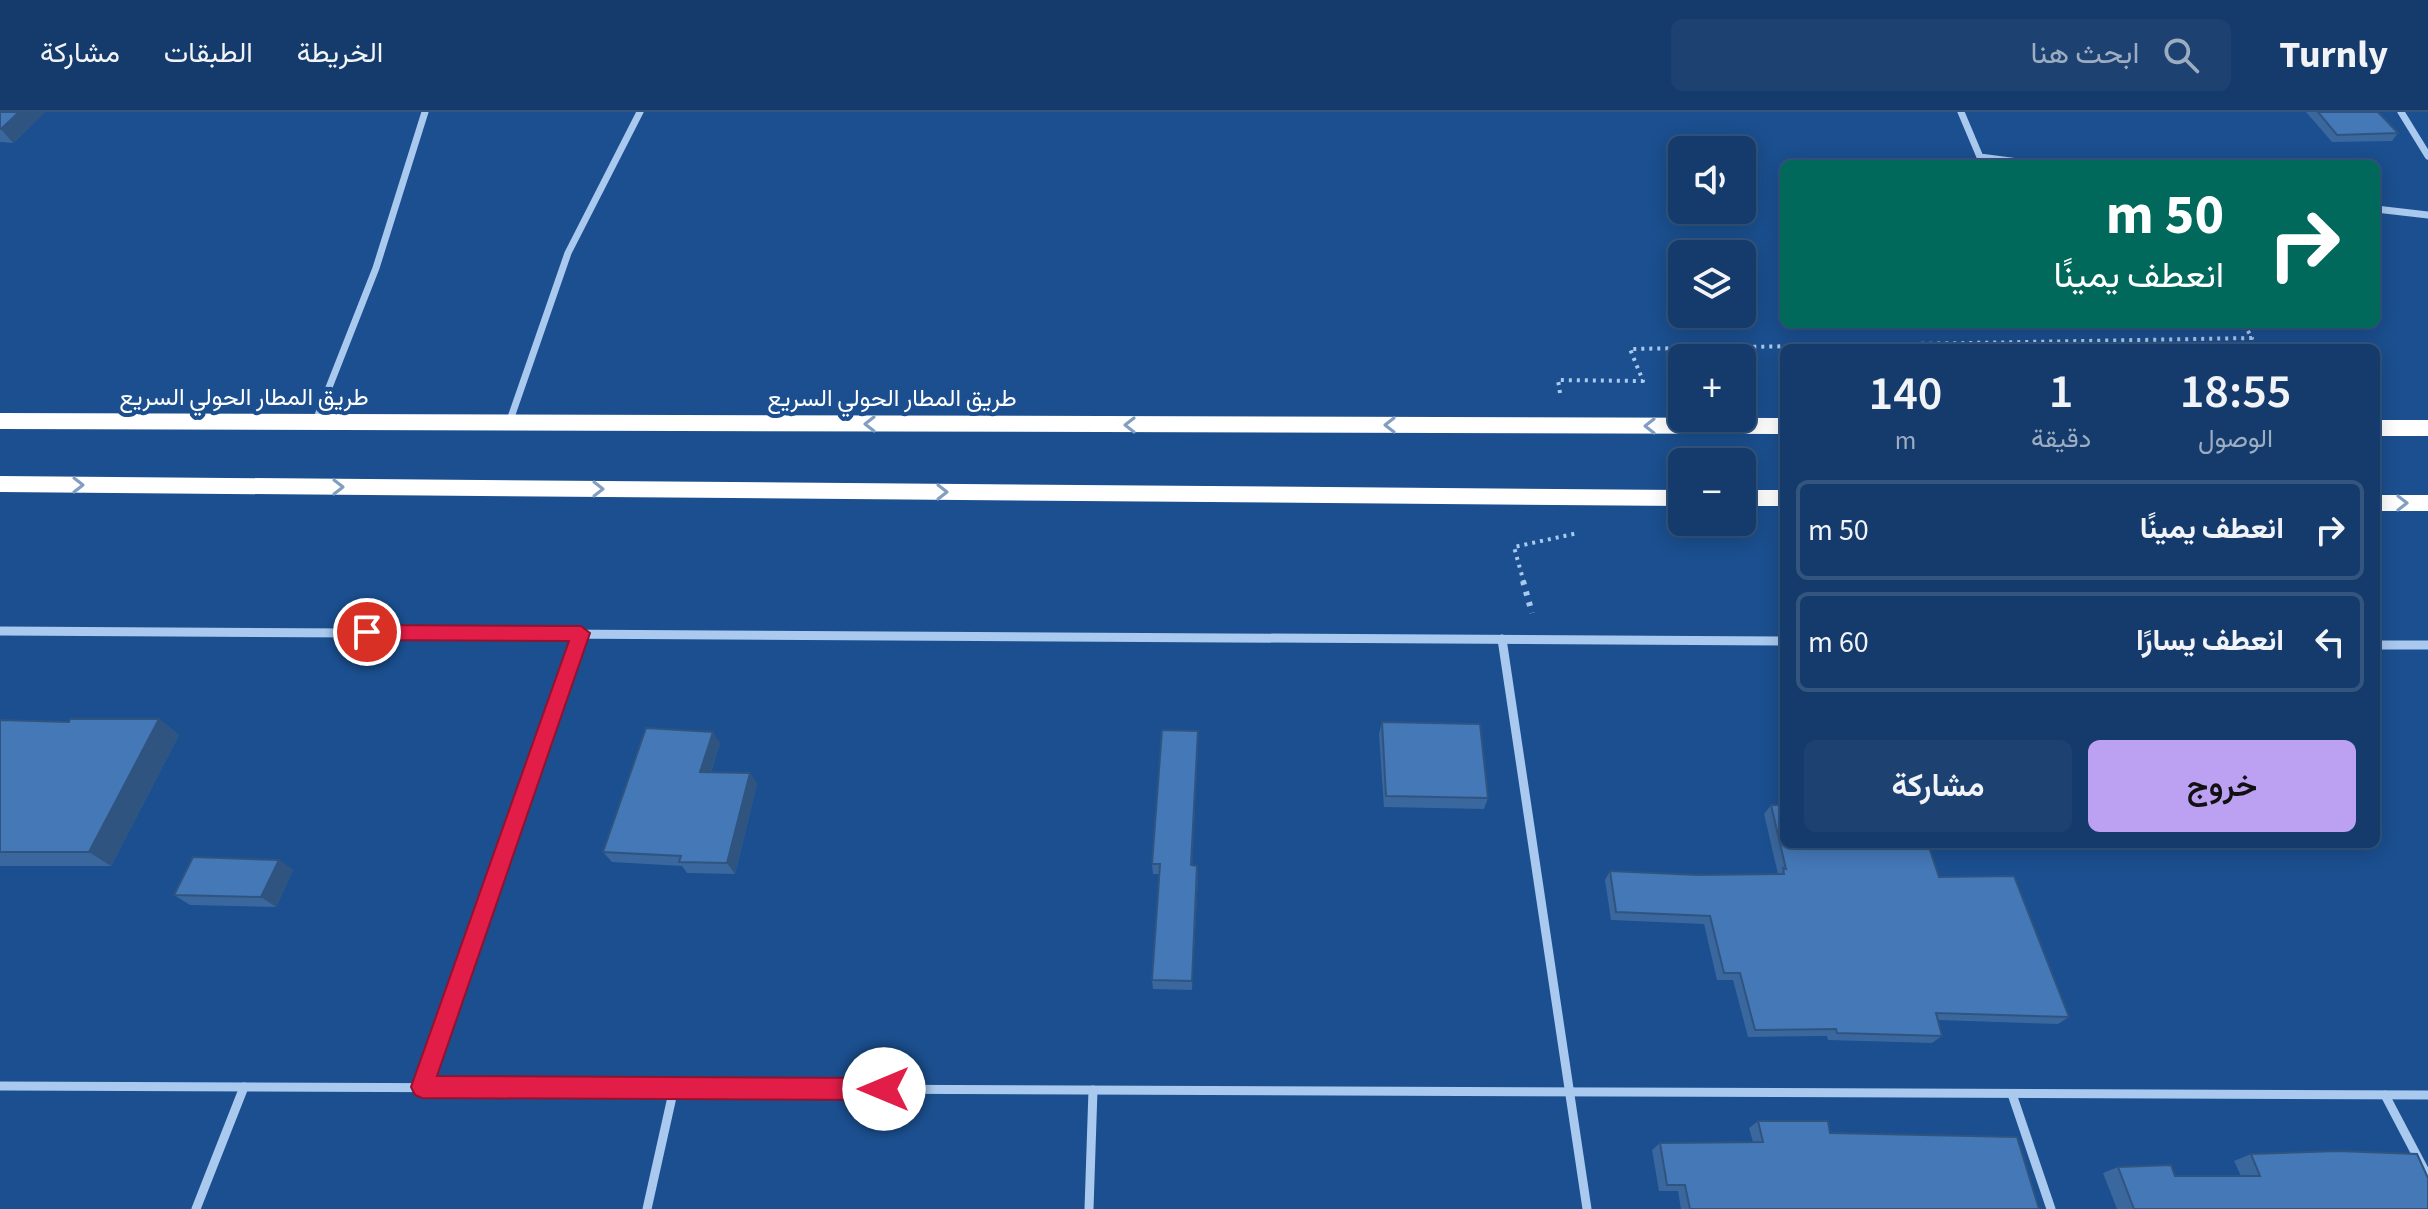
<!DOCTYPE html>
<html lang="ar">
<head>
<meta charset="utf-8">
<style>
  :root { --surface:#143b6b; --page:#1d4271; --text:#f1f3f6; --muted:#9dadc1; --line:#33557e; --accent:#bca0f2 }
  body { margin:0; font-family:"Source Sans 3",Vazirmatn,sans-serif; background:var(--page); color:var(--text); direction:rtl; height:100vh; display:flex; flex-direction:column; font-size:30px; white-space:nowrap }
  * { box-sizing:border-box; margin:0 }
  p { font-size:26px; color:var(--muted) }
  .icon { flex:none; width:44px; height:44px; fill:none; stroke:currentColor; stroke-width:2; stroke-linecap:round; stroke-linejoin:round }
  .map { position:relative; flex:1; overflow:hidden; direction:ltr }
  .sheet { position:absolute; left:1780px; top:232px; width:600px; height:504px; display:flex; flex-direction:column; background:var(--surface); border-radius:12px; box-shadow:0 4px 20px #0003,0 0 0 2px var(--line); direction:rtl }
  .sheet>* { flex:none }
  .banner { position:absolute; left:1780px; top:48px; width:600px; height:168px; border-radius:12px; box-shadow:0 4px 20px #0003,0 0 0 2px var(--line); direction:rtl; background:#00695c; color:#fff; overflow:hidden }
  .fabs { position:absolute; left:1668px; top:24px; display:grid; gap:16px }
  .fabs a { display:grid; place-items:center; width:88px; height:88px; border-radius:12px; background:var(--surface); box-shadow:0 4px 20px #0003,0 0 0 2px var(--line); font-size:40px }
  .pin { position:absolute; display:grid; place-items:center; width:68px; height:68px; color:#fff; margin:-34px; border:4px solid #fff; border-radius:50%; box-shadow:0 2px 8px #0007 }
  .me { position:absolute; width:88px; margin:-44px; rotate:270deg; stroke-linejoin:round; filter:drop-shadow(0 0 6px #0008) }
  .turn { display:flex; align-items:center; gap:28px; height:168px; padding:0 24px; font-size:36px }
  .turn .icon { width:104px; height:104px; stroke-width:2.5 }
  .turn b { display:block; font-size:56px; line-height:68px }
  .eta { display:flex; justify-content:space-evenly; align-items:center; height:136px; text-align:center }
  .eta b { font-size:48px; font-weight:600; line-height:56px }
  .primary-button { display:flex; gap:16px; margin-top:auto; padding:16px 24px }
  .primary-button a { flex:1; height:92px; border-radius:12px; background:var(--accent); color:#111; font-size:32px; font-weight:600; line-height:92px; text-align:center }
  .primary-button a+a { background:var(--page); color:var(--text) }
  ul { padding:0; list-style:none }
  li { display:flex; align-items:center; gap:24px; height:100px; margin:0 16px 12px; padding:0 8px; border:4px solid var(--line); border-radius:12px }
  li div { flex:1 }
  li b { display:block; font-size:30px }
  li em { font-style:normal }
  header { display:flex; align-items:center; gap:48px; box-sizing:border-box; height:112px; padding:0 40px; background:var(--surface); border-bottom:2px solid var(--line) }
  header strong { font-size:38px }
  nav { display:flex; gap:44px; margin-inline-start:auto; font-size:28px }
  .search { width:560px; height:72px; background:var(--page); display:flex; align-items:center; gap:20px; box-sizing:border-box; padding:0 28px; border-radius:12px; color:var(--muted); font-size:30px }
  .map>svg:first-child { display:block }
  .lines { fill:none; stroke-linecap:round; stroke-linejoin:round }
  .path-far1 { stroke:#a9c9ee; stroke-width:4; stroke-dasharray:3 5; stroke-linecap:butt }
  .path { stroke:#a9c9ee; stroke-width:6; stroke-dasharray:4 7; stroke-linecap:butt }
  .street-far1 { stroke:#a9c9ee; stroke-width:7 }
  .street { stroke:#a9c9ee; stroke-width:9 }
  .highway { fill:#fff; fill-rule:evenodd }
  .wall { fill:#3a679d }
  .shaded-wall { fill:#305480 }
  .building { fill:#4478b7; stroke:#305480; stroke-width:2 }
  .oneway { stroke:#829ec1 }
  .route { fill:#e11d48; stroke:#92132f; stroke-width:2 }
  .labels { text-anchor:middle; stroke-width:8; stroke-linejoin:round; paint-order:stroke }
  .street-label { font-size:24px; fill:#fff; stroke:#1b4f8f }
</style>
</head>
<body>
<header>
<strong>Turnly</strong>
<div class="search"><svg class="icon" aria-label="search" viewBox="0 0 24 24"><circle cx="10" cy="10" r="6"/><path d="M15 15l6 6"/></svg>ابحث هنا</div>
<nav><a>الخريطة</a><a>الطبقات</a><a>مشاركة</a></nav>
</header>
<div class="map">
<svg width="2428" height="1097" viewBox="0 0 2428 1097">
  <rect width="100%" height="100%" fill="#1b4f8f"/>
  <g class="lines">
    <!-- path-far1 -->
    <g class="path-far1">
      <path d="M1560 281 1558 268 1643 269 1630 237 2252 226 2244 212"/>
      <path d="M1524 471 1514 435 1578 421"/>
    </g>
    <!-- path -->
    <path class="path" d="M1523 469 1532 501"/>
    <!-- street-far1 -->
    <g class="street-far1">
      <path d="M1961 0 1980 45 2034 52"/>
      <path d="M2401 0 2428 44"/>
      <path d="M2376 97 2428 103"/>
      <path d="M315 311 376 156 425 0"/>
      <path d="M509 311 568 141 640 0"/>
    </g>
    <!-- street -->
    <g class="street">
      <path d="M0 519 1784 529"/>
      <path d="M1502 527 1587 1097"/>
      <path d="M2376 533H2428"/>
      <path d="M0 974 2428 983"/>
      <path d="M422 975 581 521"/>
      <path d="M2012 982 2051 1097"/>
      <path d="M2385 983 2428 1065"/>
      <path d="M196 1097 244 975"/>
      <path d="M647 1097 674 976"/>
      <path d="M1089 1097 1093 978"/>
    </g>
    <!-- highway -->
    <g class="highway">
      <path d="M0 301 1784 306V322L0 317Z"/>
      <rect x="2376" y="308" width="52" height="16"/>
      <path d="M0 364 1682 378V394L0 380Z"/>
      <rect x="1742" y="378" width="42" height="16"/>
      <rect x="2376" y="383" width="52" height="16"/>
    </g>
  </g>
  <!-- wall -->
  <g class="wall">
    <path d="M0 0H45L13 31 0 30Z"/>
    <path d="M2306 0H2378L2398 21 2392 29 2332 30Z"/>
    <path d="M159 607 179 623 111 754H0V608L69 610Z"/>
    <path d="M1382 610 1488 686 1484 697 1384 695 1379 622Z"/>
    <path d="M720 631 711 660 750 661 757 672 735 762 687 761 682 754 612 750 603 740Z"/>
    <path d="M1198 631 1192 753 1197 754 1198 764 1192 878 1153 877 1152 868 1159 762H1153L1152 752Z"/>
    <path d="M1771 693 1939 765 2069 905 2058 912 1938 908 1942 924 1932 931 1828 928 1827 924 1748 925 1733 868H1717L1704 812 1611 808 1605 768 1610 759 1698 763 1778 762 1764 702Z"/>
    <path d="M279 748 293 758 276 795 190 793 174 783Z"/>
    <path d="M1758 1009 1830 1021 2039 1097H1681L1678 1079H1659L1652 1038 1660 1031 1753 1030 1749 1016Z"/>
    <path d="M2251 1042 2428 1097H2117L2103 1061 2118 1055 2175 1064H2241L2234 1049Z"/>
  </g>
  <!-- shaded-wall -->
  <g class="shaded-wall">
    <path d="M19 0H45L13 31 1 17Z"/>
    <path d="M159 607 179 623 111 754 89 740Z"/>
    <path d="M1198 619V631L1192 763 1191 753Z"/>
    <path d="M713 620 720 631 707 671 700 660Z"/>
    <path d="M750 661 757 672 735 762 727 751Z"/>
    <path d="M279 748 293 758 276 795 261 785Z"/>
    <path d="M1197 754 1198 764 1192 878V869Z"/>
  </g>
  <!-- building -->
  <g class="building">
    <path d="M0 0H19L1 17H0Z"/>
    <path d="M2318 0H2378L2398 21 2337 23Z"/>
    <path d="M70 607H159L89 740H0V608L69 610Z"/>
    <path d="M1382 610 1480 612 1488 686 1386 684Z"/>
    <path d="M646 616 713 620 700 660 750 661 727 751 679 750 681 744 603 740Z"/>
    <path d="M1162 618 1198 619 1191 753 1197 754 1192 869 1152 868 1160 752H1152Z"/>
    <path d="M1771 693H1784V732H1928L1939 765 2014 764 2069 905 1936 901 1942 924 1837 921 1836 917 1755 918 1740 861H1724L1710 804 1616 800 1610 759 1698 763 1784 762 1783 756 1786 757Z"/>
    <path d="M193 745 279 748 261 785 174 783Z"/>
    <path d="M1758 1009H1828L1830 1021 2017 1025 2039 1097H1690L1685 1073H1667L1660 1031 1763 1030Z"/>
    <path d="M2338 1039 2417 1042 2428 1066V1097H2134L2118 1055 2171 1053 2175 1064H2260L2251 1042Z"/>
  </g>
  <!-- one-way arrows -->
  <defs><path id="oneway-chevron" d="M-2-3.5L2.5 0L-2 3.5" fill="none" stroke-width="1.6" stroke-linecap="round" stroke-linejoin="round" transform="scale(2)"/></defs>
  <g class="oneway">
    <use href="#oneway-chevron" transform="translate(870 312) rotate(-180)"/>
    <use href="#oneway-chevron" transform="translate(1130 313) rotate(-180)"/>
    <use href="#oneway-chevron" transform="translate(1390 313) rotate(-180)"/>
    <use href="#oneway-chevron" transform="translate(1650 314) rotate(-180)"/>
    <use href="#oneway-chevron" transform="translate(78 373)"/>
    <use href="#oneway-chevron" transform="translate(338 375)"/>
    <use href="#oneway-chevron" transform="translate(598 377)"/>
    <use href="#oneway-chevron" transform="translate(942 380)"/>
    <use href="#oneway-chevron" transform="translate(2402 391)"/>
  </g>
  <!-- route -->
  <path class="route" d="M367 513 581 514 590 521 437 964 884 966 892 969 895 977 892 985 884 988 422 986 415 983 411 975 569 529 367 528 358 520Z"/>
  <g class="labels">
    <!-- street labels -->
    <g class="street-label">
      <text x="244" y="293">طريق المطار الحولي السريع</text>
      <text x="892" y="294">طريق المطار الحولي السريع</text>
    </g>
  </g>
</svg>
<div class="fabs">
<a><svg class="icon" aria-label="sound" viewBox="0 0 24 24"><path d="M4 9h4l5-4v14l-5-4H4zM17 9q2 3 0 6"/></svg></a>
<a><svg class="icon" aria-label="layers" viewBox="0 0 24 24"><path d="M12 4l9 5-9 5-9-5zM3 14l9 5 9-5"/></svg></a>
<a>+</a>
<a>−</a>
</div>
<div class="pin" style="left:367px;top:520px;background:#d93025"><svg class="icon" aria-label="arrive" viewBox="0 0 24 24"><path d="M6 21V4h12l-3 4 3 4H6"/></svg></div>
<svg class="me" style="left:884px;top:977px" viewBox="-20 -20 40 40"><circle r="19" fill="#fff"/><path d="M0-13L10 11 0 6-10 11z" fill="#e11d48"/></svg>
<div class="banner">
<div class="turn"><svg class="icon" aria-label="right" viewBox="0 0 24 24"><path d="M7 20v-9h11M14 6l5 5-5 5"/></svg><div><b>50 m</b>انعطف يمينًا</div></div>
</div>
<section class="sheet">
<div class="eta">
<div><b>18:55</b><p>الوصول</p></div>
<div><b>1</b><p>دقيقة</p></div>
<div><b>140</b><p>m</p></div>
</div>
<ul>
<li><svg class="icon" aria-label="right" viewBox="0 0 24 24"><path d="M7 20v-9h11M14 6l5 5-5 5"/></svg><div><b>انعطف يمينًا</b></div><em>50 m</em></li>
<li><svg class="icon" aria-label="left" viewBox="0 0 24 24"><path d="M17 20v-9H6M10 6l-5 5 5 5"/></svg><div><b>انعطف يسارًا</b></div><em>60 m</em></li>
</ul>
<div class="primary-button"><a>خروج</a><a>مشاركة</a></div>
</section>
</div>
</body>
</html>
